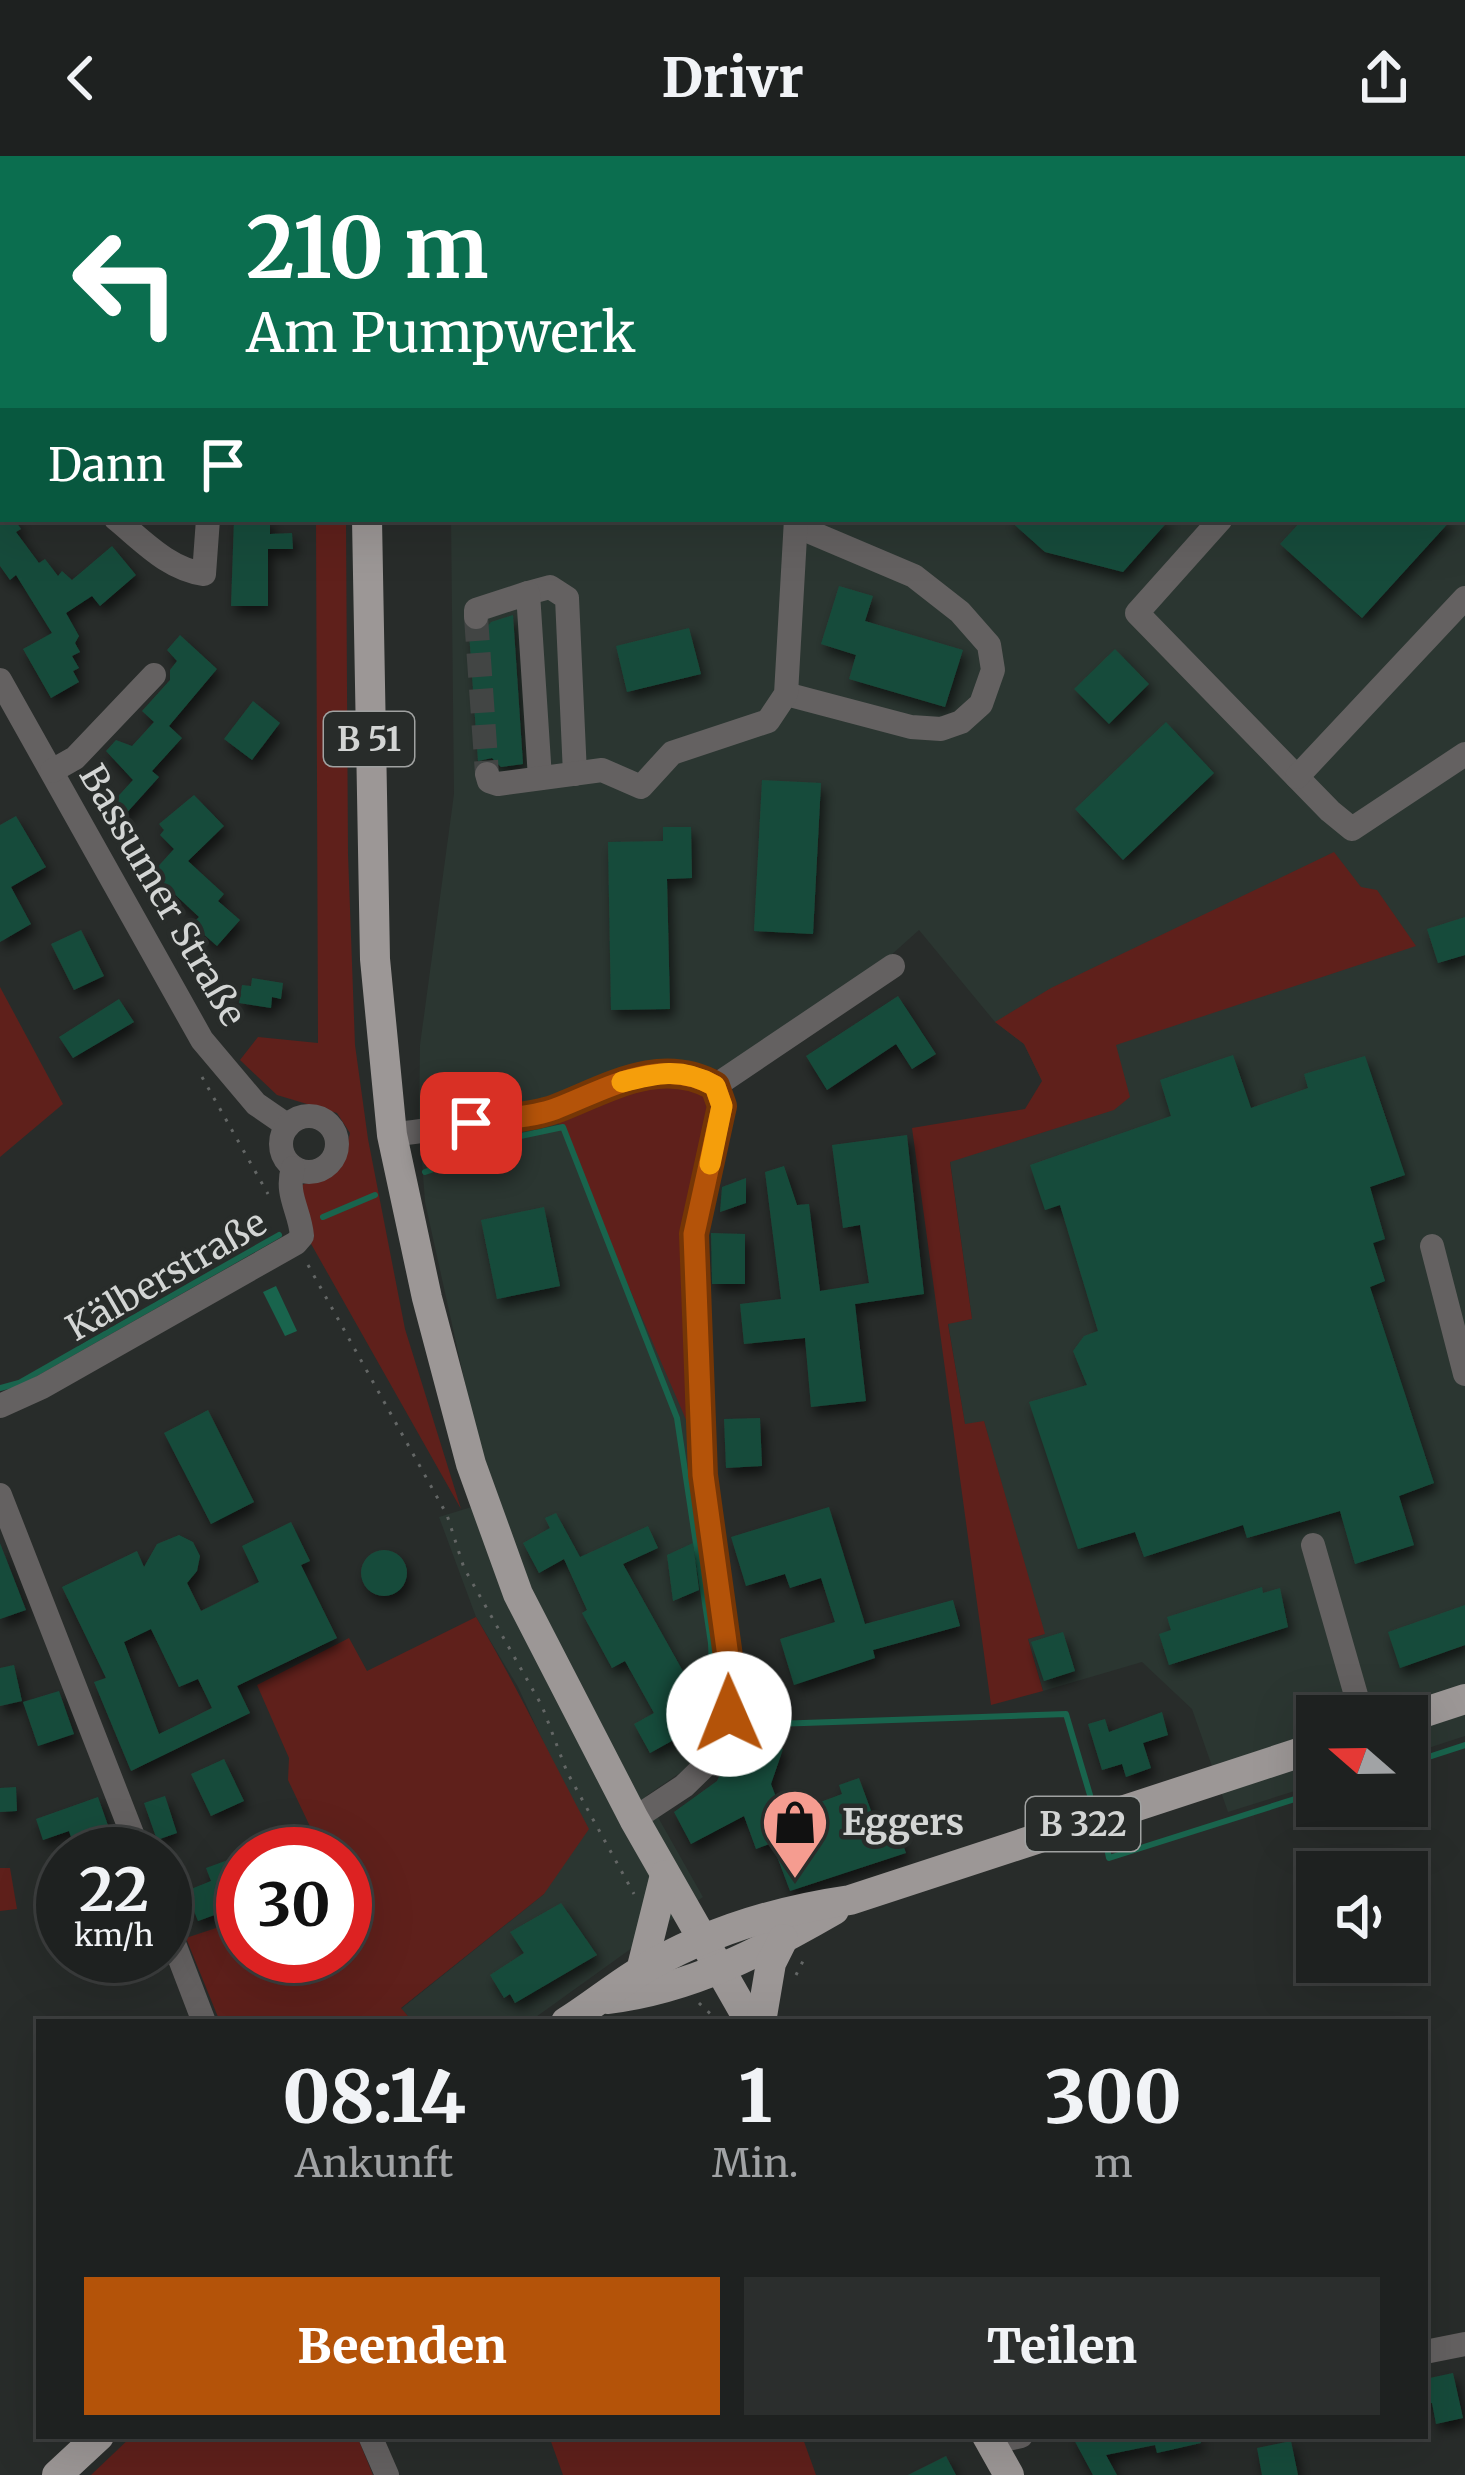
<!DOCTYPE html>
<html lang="de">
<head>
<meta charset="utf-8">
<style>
  :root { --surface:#1e2120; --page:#2b2e2d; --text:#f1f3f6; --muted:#a1a3a5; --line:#3c3e3e; --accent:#b45309 }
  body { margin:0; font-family:Merriweather,serif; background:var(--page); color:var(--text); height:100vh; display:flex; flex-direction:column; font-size:45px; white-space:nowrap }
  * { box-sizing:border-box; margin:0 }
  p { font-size:39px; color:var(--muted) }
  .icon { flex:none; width:66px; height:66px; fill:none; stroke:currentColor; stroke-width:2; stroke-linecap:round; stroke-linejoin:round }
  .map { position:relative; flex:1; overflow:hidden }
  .details { position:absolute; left:36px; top:1863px; width:1392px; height:420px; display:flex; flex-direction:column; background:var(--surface); border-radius:0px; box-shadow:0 12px 48px #0002,0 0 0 3px var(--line) }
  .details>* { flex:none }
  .guide { position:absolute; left:0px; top:0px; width:1467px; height:366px; box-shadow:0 12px 48px #0002,0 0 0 3px var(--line); background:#0b6e4f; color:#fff; overflow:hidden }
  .needle { width:78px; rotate:290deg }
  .buttons { position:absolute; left:1296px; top:1539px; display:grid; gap:24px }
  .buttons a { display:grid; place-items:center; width:132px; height:132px; border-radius:0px; background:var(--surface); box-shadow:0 12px 48px #0002,0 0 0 3px var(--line); font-size:60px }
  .speed { position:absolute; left:36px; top:1671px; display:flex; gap:24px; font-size:60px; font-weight:700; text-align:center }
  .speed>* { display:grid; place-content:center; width:156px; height:156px; border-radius:50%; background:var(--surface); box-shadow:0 12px 48px #0002,0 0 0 3px var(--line); line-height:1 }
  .speed small { font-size:30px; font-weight:400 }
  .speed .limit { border:18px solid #d22; background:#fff; color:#111 }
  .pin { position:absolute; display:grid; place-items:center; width:102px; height:102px; color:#fff; margin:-51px; border-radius:24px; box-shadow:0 6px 18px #0006 }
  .me { position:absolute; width:132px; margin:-66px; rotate:359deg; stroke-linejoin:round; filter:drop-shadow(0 0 9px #0008) }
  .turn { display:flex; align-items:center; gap:42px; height:252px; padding:0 48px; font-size:54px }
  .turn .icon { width:156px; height:156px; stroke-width:2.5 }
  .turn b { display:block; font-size:84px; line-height:102px }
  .then { display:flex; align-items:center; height:114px; padding:0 48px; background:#0003; gap:24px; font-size:45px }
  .eta { display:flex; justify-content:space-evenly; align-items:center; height:204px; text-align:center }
  .eta b { font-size:72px; font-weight:800; line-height:84px }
  .cta { display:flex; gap:24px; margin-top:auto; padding:24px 48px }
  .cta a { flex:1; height:138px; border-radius:0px; background:var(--accent); color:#fff; font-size:48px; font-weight:800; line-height:138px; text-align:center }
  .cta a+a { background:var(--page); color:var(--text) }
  header { display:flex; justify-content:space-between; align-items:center; height:156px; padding:0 48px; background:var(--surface); font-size:54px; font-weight:800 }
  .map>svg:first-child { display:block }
  .built { fill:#2b3631 }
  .green { fill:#5f201b }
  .water { fill:#19644d }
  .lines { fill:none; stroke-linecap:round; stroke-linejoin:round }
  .stream { stroke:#19644d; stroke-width:6 }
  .building { fill:#194b3b; fill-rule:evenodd; filter:url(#shadow) }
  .minor-tunnel { stroke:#424544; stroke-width:24; stroke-dasharray:24 12; stroke-linecap:butt }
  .path { stroke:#646766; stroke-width:3; stroke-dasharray:3 9; stroke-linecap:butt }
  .minor { stroke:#646161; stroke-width:24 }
  .major { stroke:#9c9796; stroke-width:30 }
  .route-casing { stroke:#753606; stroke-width:30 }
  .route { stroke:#b45309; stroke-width:21 }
  .slow { stroke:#f59e0b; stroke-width:21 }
  .labels { text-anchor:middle; stroke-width:9; stroke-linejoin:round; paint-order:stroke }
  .shield { fill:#282c2a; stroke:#a0a2a1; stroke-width:3 }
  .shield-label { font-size:33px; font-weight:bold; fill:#d3d5d4 }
  .street-label { font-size:36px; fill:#d3d5d4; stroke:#282c2a }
  .poi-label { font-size:36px; font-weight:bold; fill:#d3d5d4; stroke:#282c2a; text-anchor:start }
</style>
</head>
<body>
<header><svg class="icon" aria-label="back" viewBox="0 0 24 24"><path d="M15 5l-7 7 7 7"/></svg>Drivr<svg class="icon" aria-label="share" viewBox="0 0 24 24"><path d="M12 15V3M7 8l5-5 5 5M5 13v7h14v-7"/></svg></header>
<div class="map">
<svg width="1465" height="2319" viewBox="0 0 1465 2319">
  <defs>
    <filter id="shadow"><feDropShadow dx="4" dy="7" stdDeviation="6" flood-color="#0009"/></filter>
  </defs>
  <rect width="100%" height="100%" fill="#282c2a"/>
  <!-- built -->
  <path class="built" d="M474 0H1465V1580L1407 1599V1560H1317V1628L1228 1656 1192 1553 1142 1506 1043 1535 1028 1483 1044 1478 984 1266 965 1269 948 1167 972 1163 950 1005 1056 972 1042 925 1024 888 995 866 919 774 890 800 721 914 698 912 598 923 693 1280 720 1557 709 1597 646 1640 703 1741 529 1866H413L401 1853 544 1738 550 1601 518 1531 476 1461 439 1361 491 1345 425 1046 419 964 420 889 454 638 451 363H1464V3H473Z"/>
  <!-- green -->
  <g class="green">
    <path d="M316 363H346L348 698 355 889 368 983 405 1173 461 1353 310 1086 300 1030C330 1017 343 1009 350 977L337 957 277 939 240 904 258 881 318 887Z"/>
    <path d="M1334 696 1361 731 1377 734 1416 790 1116 889 1130 941 1114 954 950 1006 972 1163 948 1168 965 1268 984 1265 1045 1478 1028 1483 1043 1535 991 1549 912 972 1025 953 1042 925 1024 888 995 866 1051 832Z"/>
    <path d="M0 831 63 948 0 1001Z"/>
    <path d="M698 912 721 914 702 991 682 1154 693 1280 547 941 598 923Z"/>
    <path d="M476 1461C517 1530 551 1602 589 1673L544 1738 401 1852 413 1866H220L186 1782 243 1763V1800H345V1698H274L315 1681 288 1624 289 1602 257 1529 349 1482 367 1515Z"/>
    <path d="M0 1712H10L17 1753 0 1755Z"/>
    <path d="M132 2280H357L373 2319H91Z"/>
    <path d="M549 2280H802L816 2319H563Z"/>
  </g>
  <!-- water -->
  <path class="water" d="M276 1130 297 1175 285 1180 263 1136Z"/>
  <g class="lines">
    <!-- stream -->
    <g class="stream">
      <path d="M425 1016 431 1014 441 997 563 971 677 1262 711 1487 714 1559"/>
      <path d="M323 1061 375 1039"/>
      <path d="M0 1232 19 1227 279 1079"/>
      <path d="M745 1564 774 1568 1066 1558 1090 1639"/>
      <path d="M1407 1608 1465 1589"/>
      <path d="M1108 1697 1109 1702 1317 1636"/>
    </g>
  </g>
  <!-- building -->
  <g class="building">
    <path d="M0 355 3 363H14L21 373 16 376 39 407 45 403 58 420 62 415 72 424 112 390 136 419 100 450 92 440 66 457 79 480 75 487 80 496 72 500 79 512 73 515 79 526 51 542 23 493 52 477 16 419 10 424 0 410Z"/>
    <path d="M234 363H270V378L292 377 293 393H268V450H231Z"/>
    <path d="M1008 363H1170L1123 416 1045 396Z"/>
    <path d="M1303 363H1452L1362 462 1280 388Z"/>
    <path d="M839 430 873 440 865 465 963 494 945 551 849 523 856 499 821 488Z"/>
    <path d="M513 459 523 608 501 611 492 602 478 605 469 476H483L491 466Z"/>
    <path d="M689 472 701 518 627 536 616 490Z"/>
    <path d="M180 479 217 513 169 570 182 582 152 615 159 621 123 661 110 649 133 624 106 595 116 584 132 590 154 566 142 555 170 524V514L177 505 167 494Z"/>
    <path d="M1115 493 1149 528 1109 568 1074 533Z"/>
    <path d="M253 545 280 567 252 604 224 583Z"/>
    <path d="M1166 566 1214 617 1123 704 1075 653Z"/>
    <path d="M762 624 821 627 813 778 754 775Z"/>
    <path d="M194 639 224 670 188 705 224 738 218 745 240 764 217 790 192 768 199 761 152 717 174 693 160 679 164 674 159 668Z"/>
    <path d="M16 660 46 711 11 731 31 768 0 786V669Z"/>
    <path d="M663 671H691L692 722 667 723 670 853 611 854 608 686 663 685Z"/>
    <path d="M1465 761V799L1438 807 1427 773Z"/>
    <path d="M81 774 104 820 74 834 51 788Z"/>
    <path d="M252 822 283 827 281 843 272 841 271 852 239 847 242 829 251 830Z"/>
    <path d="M898 840 936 898 912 913 896 888 827 934 806 900Z"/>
    <path d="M119 843 134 866 73 902 59 881Z"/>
    <path d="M1233 899 1251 952 1308 932 1304 918 1365 900 1405 1019 1370 1031 1385 1083 1373 1087 1385 1125 1370 1131 1434 1327 1399 1340 1414 1389 1355 1408 1340 1355 1247 1382 1243 1369 1144 1401 1135 1376 1078 1393 1029 1246 1087 1229 1073 1195 1084 1180 1098 1175 1060 1049 1045 1054 1030 1009 1171 960 1160 924Z"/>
    <path d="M907 979 924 1138 855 1148 866 1245 811 1251 805 1182 744 1188 740 1148 781 1143 765 1016 784 1010 797 1049 809 1048 820 1135 869 1127 860 1069 843 1072 832 989Z"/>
    <path d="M746 1022V1047L720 1056 722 1031Z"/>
    <path d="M544 1051 560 1130 497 1143 481 1064Z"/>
    <path d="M711 1077 745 1078V1128H712Z"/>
    <path d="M208 1254 254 1346 211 1368 164 1277Z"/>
    <path d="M760 1262 762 1310 726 1312 724 1263Z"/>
    <path d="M829 1351 865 1468 953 1444 960 1470 873 1494 875 1502 794 1529 780 1483 835 1466 821 1422 790 1432 785 1418 746 1430 731 1381Z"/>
    <path d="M556 1357 580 1401 648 1370 658 1392 623 1408 694 1535 687 1539 699 1561 684 1570 688 1576 650 1597 634 1568 654 1557 625 1505 612 1512 582 1457 587 1454 564 1403 539 1417 523 1387 550 1372 545 1362Z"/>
    <path d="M291 1366 310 1405 301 1409 337 1482 237 1530 250 1557 131 1615 94 1526 106 1522 62 1431 137 1395 144 1411 157 1388 179 1379 193 1386 200 1400 197 1415 187 1427 201 1455 259 1426 242 1390ZM151 1473 179 1531 198 1523 212 1552 159 1578 124 1486Z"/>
    <path d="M0 1387 26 1454 0 1463Z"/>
    <path d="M693 1387 699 1434 673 1445 667 1399Z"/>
    <circle cx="384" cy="1417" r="23"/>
    <path d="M1262 1431 1263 1437 1280 1432 1288 1471 1169 1509 1159 1478 1171 1474 1167 1461Z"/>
    <path d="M1465 1449V1489L1400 1512 1388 1476Z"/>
    <path d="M1063 1476 1075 1515 1044 1525 1031 1486Z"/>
    <path d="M14 1509 22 1545 0 1550V1512Z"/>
    <path d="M59 1535 74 1578 38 1590 23 1546Z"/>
    <path d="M1162 1556 1168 1579 1143 1587 1151 1612 1126 1621 1122 1608 1102 1614 1088 1568 1105 1563 1109 1576Z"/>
    <path d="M739 1578 783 1593 771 1628 779 1649 792 1644 796 1655 842 1638 839 1629 859 1622 881 1682 898 1675 906 1697 790 1735 772 1687 756 1693 744 1660 691 1688 674 1656 717 1625Z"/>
    <path d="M224 1603 244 1645 211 1660 191 1618Z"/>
    <path d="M16 1631 17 1655 0 1656V1632Z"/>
    <path d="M165 1640 177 1677 157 1684 144 1647Z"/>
    <path d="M98 1641 111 1678 74 1690 69 1675 43 1684 36 1663Z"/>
    <path d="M228 1704 236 1727 223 1732 231 1753 198 1765 186 1735 211 1725 206 1712Z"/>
    <path d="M561 1747 597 1799 515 1847 510 1838 504 1842 490 1819 524 1797 510 1776Z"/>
    <path d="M1453 2217 1463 2262 1436 2268 1432 2247 1425 2248V2223Z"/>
    <path d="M1072 2280H1200L1201 2287 1157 2297 1155 2289 1106 2299 1117 2319H1093Z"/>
    <path d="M1291 2285 1298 2319H1262L1257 2292Z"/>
    <path d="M946 2300 956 2319H908Z"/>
  </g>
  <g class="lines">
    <!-- minor-tunnel -->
    <path class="minor-tunnel" d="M476 461 487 618"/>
    <!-- path -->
    <g class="path">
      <path d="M814 3 816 0"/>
      <path d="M1465 70V71"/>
      <path d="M202 921 268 1038"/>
      <path d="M308 1109 447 1359 464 1412 542 1550 567 1616 634 1738"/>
      <path d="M796 1819 805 1801"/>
      <path d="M699 1847 719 1866"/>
    </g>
    <!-- minor -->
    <g class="minor">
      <path d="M42 0 44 3"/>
      <path d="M1377 0 1379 3"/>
      <path d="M194 3V0"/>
      <path d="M617 3V0"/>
      <path d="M842 3 843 0"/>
      <path d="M1346 3 1350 0"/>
      <path d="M1464 36H1465"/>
      <path d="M1464 104 1465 105"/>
      <path d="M1464 136 1465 137"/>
      <path d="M1464 240 1465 242"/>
      <path d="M0 268 3 271"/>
      <path d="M116 363C143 385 168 413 204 418L208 363"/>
      <path d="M1221 363 1137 457 1330 655 1352 673 1465 598"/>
      <path d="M528 437 550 431 567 442 575 618"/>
      <path d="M476 461V454L528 437 540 622"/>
      <path d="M0 524 202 884 256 948 288 970"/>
      <path d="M786 538 911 571 941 573 961 566 981 548 993 514 989 489 960 456 914 420 796 370"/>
      <path d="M52 615 75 602 154 519"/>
      <path d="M487 618 489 625 498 628 602 614 641 631 672 597 768 565 786 538 796 363"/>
      <path d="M1297 621 1465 442"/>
      <path d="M715 930 893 810"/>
      <circle cx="309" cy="988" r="28"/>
      <path d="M392 979C443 971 498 968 548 955 607 939 651 894 715 930L723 950 694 1079 703 1319 730 1515 729 1558 714 1601 684 1630 634 1663"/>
      <path d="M1432 1090 1465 1218"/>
      <path d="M0 1250 42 1231 296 1087 302 1080C300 1054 285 1039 293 1012"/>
      <path d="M0 1339 140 1698"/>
      <path d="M1313 1389 1362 1560"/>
      <path d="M165 1764 204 1866"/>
      <path d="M1425 2196 1465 2188"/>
      <path d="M370 2280 387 2319"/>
      <path d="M991 2287 1021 2280"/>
    </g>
    <!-- major -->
    <g class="major">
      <path d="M380 3V0"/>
      <path d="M367 363 375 803 392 979 427 1142 471 1308 518 1438 634 1663 750 1866"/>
      <path d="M1407 1562 1465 1543"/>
      <path d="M641 1815 665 1719"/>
      <path d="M607 1843C691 1833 763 1795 834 1754"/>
      <path d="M566 1866C590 1851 612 1833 636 1818 702 1777 774 1755 850 1744L1317 1591"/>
      <path d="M761 1866 771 1807 783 1783"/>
      <path d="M987 2280 1009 2319"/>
      <path d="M57 2319 99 2280"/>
    </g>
  </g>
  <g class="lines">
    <defs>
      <path id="route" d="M471 967C498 963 530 962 555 953 607 933 660 899 715 930L722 950 694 1078 703 1319 730 1515 729 1558"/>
    </defs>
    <!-- route casing -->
    <use href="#route" class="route-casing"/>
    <!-- route -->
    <use href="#route" class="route"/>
    <!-- slow -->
    <path class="slow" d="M622 926C656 917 682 911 715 930L722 950 710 1008"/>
  </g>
  <!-- icons -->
  <defs>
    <symbol id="shop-pin" viewBox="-11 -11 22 30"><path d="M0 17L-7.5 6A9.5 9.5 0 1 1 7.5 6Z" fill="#f59c90" stroke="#282c2a"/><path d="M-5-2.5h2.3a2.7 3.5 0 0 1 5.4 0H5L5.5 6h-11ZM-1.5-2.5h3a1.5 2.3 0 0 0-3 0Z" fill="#111"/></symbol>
  </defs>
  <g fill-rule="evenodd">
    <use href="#shop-pin" x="757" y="1628" width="76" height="104"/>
  </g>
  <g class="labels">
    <!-- shield labels -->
    <g class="shield">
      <rect x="324" y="556" width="90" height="54" rx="9"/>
      <rect x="1026" y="1641" width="114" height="54" rx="9"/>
    </g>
    <g class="shield-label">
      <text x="369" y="595">B 51</text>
      <text x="1083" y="1680">B 322</text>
    </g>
    <!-- street labels -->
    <g class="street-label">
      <text transform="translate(163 739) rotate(60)" y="13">Bassumer Straße</text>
      <text transform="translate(166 1119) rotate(-30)" y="13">Kälberstraße</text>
    </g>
    <!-- poi labels -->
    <g class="poi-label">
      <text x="842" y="1679">Eggers</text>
    </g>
  </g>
</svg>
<div class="buttons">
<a><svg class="needle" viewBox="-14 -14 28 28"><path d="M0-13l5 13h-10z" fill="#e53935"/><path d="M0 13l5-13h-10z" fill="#a1a3a5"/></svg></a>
<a><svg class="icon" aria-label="sound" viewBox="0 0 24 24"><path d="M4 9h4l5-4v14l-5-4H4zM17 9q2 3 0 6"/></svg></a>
</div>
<div class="speed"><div>22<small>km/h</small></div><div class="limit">30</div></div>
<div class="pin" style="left:471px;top:967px;background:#d93025"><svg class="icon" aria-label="arrive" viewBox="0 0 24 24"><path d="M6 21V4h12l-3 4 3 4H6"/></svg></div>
<svg class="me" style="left:729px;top:1558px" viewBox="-20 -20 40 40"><circle r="19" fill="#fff"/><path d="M0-13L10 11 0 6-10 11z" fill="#b45309"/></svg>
<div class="guide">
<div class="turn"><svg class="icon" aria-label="left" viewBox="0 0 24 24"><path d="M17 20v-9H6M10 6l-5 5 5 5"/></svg><div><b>210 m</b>Am Pumpwerk</div></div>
<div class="then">Dann<svg class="icon" aria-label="arrive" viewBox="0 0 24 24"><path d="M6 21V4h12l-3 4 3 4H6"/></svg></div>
</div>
<section class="details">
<div class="eta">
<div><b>08:14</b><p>Ankunft</p></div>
<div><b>1</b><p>Min.</p></div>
<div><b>300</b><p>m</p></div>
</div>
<div class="cta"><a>Beenden</a><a>Teilen</a></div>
</section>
</div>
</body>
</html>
